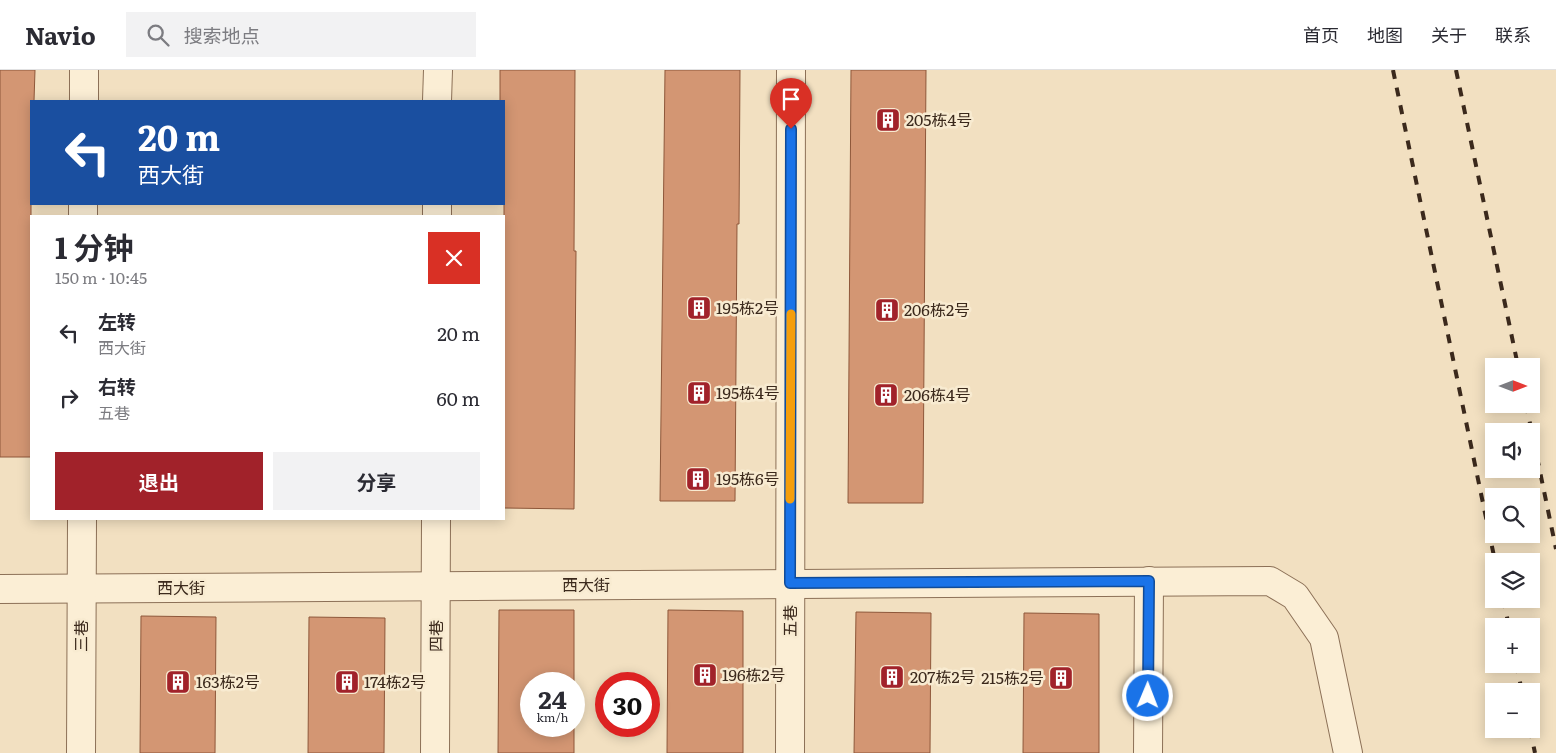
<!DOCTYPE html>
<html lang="zh">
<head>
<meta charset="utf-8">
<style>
  :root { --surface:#fff; --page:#f2f2f3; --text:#2b2b33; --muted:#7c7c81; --line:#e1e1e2; --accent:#a1222a }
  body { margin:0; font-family:Literata,"Noto Sans SC",serif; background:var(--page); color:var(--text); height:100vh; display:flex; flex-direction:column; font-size:19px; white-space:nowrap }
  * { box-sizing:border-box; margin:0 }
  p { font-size:16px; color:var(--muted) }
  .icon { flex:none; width:28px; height:28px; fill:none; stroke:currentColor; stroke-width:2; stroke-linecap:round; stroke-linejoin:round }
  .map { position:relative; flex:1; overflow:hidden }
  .sheet { position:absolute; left:30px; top:145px; width:475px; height:305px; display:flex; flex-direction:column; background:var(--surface); border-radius:0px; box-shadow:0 2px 12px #0003 }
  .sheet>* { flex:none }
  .guide { position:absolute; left:30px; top:30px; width:475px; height:105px; border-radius:0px; box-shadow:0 2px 12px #0003; background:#1a4fa0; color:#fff; overflow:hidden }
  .needle { width:32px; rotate:90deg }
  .buttons { position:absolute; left:1485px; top:288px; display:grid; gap:10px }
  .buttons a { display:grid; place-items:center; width:55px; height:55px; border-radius:0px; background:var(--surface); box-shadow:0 2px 12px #0003; font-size:25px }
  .speed { position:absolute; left:520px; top:602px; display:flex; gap:10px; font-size:25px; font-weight:700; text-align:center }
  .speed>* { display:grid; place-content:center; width:65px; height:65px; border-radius:50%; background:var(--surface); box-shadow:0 2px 12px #0003; line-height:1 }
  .speed small { font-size:12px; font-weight:400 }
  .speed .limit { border:8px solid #d22; background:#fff; color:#111 }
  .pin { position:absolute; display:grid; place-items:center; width:42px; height:42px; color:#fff; margin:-51px -21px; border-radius:50% 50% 50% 0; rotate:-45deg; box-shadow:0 0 5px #0007 }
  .pin .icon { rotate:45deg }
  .me { position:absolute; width:55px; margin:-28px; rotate:1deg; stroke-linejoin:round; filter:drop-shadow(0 0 4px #0008) }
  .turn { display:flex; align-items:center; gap:18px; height:105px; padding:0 25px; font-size:22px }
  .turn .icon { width:65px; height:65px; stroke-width:2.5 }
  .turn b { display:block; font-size:35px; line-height:42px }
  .round { display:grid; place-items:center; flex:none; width:52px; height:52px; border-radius:0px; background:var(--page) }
  .summary { display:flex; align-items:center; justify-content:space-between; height:85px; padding:0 25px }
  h1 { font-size:30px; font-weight:700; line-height:38px }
  .primary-button { display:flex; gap:10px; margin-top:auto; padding:10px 25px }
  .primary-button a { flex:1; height:58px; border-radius:0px; background:var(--accent); color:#fff; font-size:20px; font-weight:700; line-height:58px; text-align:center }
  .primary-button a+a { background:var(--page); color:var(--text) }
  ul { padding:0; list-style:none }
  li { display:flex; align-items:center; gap:15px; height:65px; padding:0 25px }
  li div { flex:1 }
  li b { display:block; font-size:19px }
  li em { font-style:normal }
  header { display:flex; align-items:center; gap:30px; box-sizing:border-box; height:70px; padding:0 25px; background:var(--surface); border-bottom:1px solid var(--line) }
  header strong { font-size:24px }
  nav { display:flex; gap:28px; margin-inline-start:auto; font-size:18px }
  .search { width:350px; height:45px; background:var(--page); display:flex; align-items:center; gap:12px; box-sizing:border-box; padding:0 18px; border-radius:0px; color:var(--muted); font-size:19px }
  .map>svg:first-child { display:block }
  .building { fill:#d39673; stroke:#8e573a }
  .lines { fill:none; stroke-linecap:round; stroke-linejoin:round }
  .minor-casing { stroke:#8c7057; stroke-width:30 }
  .minor { stroke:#fbeed5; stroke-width:28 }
  .rail { stroke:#3b291c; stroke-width:4; stroke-dasharray:9 9; stroke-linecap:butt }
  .route-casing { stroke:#114b97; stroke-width:12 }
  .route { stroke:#1a73e8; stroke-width:9 }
  .slow { stroke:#f59e0b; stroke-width:9 }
  .labels { text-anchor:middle; stroke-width:5; stroke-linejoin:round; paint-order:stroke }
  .poi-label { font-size:16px; fill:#3b291c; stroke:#f8ebd1; text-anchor:start }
  .street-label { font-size:16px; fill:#3b291c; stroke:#f8ebd1 }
</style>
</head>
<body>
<header>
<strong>Navio</strong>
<div class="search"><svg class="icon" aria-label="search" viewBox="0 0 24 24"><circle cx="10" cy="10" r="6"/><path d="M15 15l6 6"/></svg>搜索地点</div>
<nav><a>首页</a><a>地图</a><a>关于</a><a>联系</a></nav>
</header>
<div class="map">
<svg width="1556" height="683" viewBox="0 0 1556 683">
  <rect width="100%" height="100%" fill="#f2e0c1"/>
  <!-- building -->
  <g class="building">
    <path d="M0 0H35L34 31H31V387H0Z"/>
    <path d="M500 0H575L574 181H576L574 439 504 438V31H500Z"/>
    <path d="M665 0H740L739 154H737L735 431H660Z"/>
    <path d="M851 0H926L923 433H848Z"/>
    <path d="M499 540H574V623V614H531V656H574V683H498Z"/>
    <path d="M668 540 743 541V683H667Z"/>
    <path d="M856 542 931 543 930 683H854Z"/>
    <path d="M1024 543 1099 544V683H1023Z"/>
    <path d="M141 546 216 547 215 683H140Z"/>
    <path d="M309 547 385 548 384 683H308Z"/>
  </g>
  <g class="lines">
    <defs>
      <g id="minor">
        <path d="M84 31V0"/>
        <path d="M437 31 438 0"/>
        <path d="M83 146V134"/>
        <path d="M437 146V134"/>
        <path d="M0 519 1270 511 1295 526 1324 568 1348 683"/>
        <path d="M81 683 82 449"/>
        <path d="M435 683 436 449"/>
        <path d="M790 683 791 0"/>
        <path d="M1148 683 1149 511"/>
      </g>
    </defs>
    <!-- minor casing -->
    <use href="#minor" class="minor-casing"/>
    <!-- minor -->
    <use href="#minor" class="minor"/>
    <!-- rail -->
    <g class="rail">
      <path d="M1393 0 1495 491"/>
      <path d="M1456 0 1518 296"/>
      <path d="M1526 334 1556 479"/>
      <path d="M1503 529 1509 556"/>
      <path d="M1516 594 1522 621"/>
      <path d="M1530 659 1535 683"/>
    </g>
  </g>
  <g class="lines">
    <defs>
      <path id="route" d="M791 59 790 513 1149 511 1148 626"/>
    </defs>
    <!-- route casing -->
    <use href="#route" class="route-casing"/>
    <!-- route -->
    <use href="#route" class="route"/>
    <!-- slow -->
    <path class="slow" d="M790 429 791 244"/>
  </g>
  <!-- icons -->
  <defs>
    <symbol id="building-square" viewBox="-11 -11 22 22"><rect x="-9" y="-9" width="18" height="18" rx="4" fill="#a1222a" stroke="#f8ebd1"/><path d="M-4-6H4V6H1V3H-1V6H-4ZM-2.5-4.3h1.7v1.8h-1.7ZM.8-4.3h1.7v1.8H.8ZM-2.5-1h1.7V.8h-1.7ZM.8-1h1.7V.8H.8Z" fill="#fff"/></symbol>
  </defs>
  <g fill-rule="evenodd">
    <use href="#building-square" x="874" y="36" width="28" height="28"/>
    <use href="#building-square" x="685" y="224" width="28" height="28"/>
    <use href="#building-square" x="873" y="226" width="28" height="28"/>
    <use href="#building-square" x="685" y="309" width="28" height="28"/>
    <use href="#building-square" x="872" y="311" width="28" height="28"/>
    <use href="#building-square" x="684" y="395" width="28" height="28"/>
    <use href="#building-square" x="691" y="591" width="28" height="28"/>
    <use href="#building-square" x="878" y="593" width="28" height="28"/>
    <use href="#building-square" x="1047" y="594" width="28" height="28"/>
    <use href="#building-square" x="164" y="598" width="28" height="28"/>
    <use href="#building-square" x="333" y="598" width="28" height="28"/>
  </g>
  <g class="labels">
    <!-- poi labels -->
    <g class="poi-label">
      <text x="906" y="56">205栋4号</text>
      <text x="716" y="244">195栋2号</text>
      <text x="904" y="246">206栋2号</text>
      <text x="716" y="329">195栋4号</text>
      <text x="904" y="331">206栋4号</text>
      <text x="716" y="415">195栋6号</text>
      <text x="722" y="611">196栋2号</text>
      <text x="910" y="613">207栋2号</text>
      <text x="1044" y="614" text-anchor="end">215栋2号</text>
      <text x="196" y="618">163栋2号</text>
      <text x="364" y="618">174栋2号</text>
    </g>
    <!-- street labels -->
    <g class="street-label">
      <text x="586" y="521">西大街</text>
      <text x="181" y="524">西大街</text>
      <text transform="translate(790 551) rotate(-90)" y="6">五巷</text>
      <text transform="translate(81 566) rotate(-90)" y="6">三巷</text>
      <text transform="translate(436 566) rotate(-90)" y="6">四巷</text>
    </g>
  </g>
</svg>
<div class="buttons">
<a><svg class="needle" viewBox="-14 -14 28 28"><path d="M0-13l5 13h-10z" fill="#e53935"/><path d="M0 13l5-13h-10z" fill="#7c7c81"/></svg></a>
<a><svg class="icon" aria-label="sound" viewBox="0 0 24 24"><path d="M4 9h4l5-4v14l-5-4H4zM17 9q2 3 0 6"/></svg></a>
<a><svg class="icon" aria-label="search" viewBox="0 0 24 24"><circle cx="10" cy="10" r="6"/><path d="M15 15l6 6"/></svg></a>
<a><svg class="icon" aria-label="layers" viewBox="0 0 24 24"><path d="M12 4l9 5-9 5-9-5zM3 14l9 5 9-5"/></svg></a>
<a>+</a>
<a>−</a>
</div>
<div class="speed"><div>24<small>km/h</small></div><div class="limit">30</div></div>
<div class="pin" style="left:791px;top:59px;background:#d93025"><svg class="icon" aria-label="arrive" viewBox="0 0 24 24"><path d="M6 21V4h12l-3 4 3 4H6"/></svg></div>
<svg class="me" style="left:1148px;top:626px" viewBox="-20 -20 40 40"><circle r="17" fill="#1a73e8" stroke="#fff" stroke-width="3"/><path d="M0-11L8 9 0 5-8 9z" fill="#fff"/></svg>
<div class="guide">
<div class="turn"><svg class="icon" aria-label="left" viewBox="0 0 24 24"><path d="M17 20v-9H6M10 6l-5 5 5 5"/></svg><div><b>20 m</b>西大街</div></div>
</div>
<section class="sheet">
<div class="summary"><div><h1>1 分钟</h1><p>150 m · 10:45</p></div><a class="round" style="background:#d93025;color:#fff"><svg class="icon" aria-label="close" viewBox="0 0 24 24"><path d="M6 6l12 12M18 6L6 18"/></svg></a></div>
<ul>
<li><svg class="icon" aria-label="left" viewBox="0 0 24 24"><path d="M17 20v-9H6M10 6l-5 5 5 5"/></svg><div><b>左转</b><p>西大街</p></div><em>20 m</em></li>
<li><svg class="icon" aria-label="right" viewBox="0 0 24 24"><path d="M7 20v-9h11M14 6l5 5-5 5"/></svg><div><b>右转</b><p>五巷</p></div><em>60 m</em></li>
</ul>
<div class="primary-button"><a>退出</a><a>分享</a></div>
</section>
</div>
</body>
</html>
